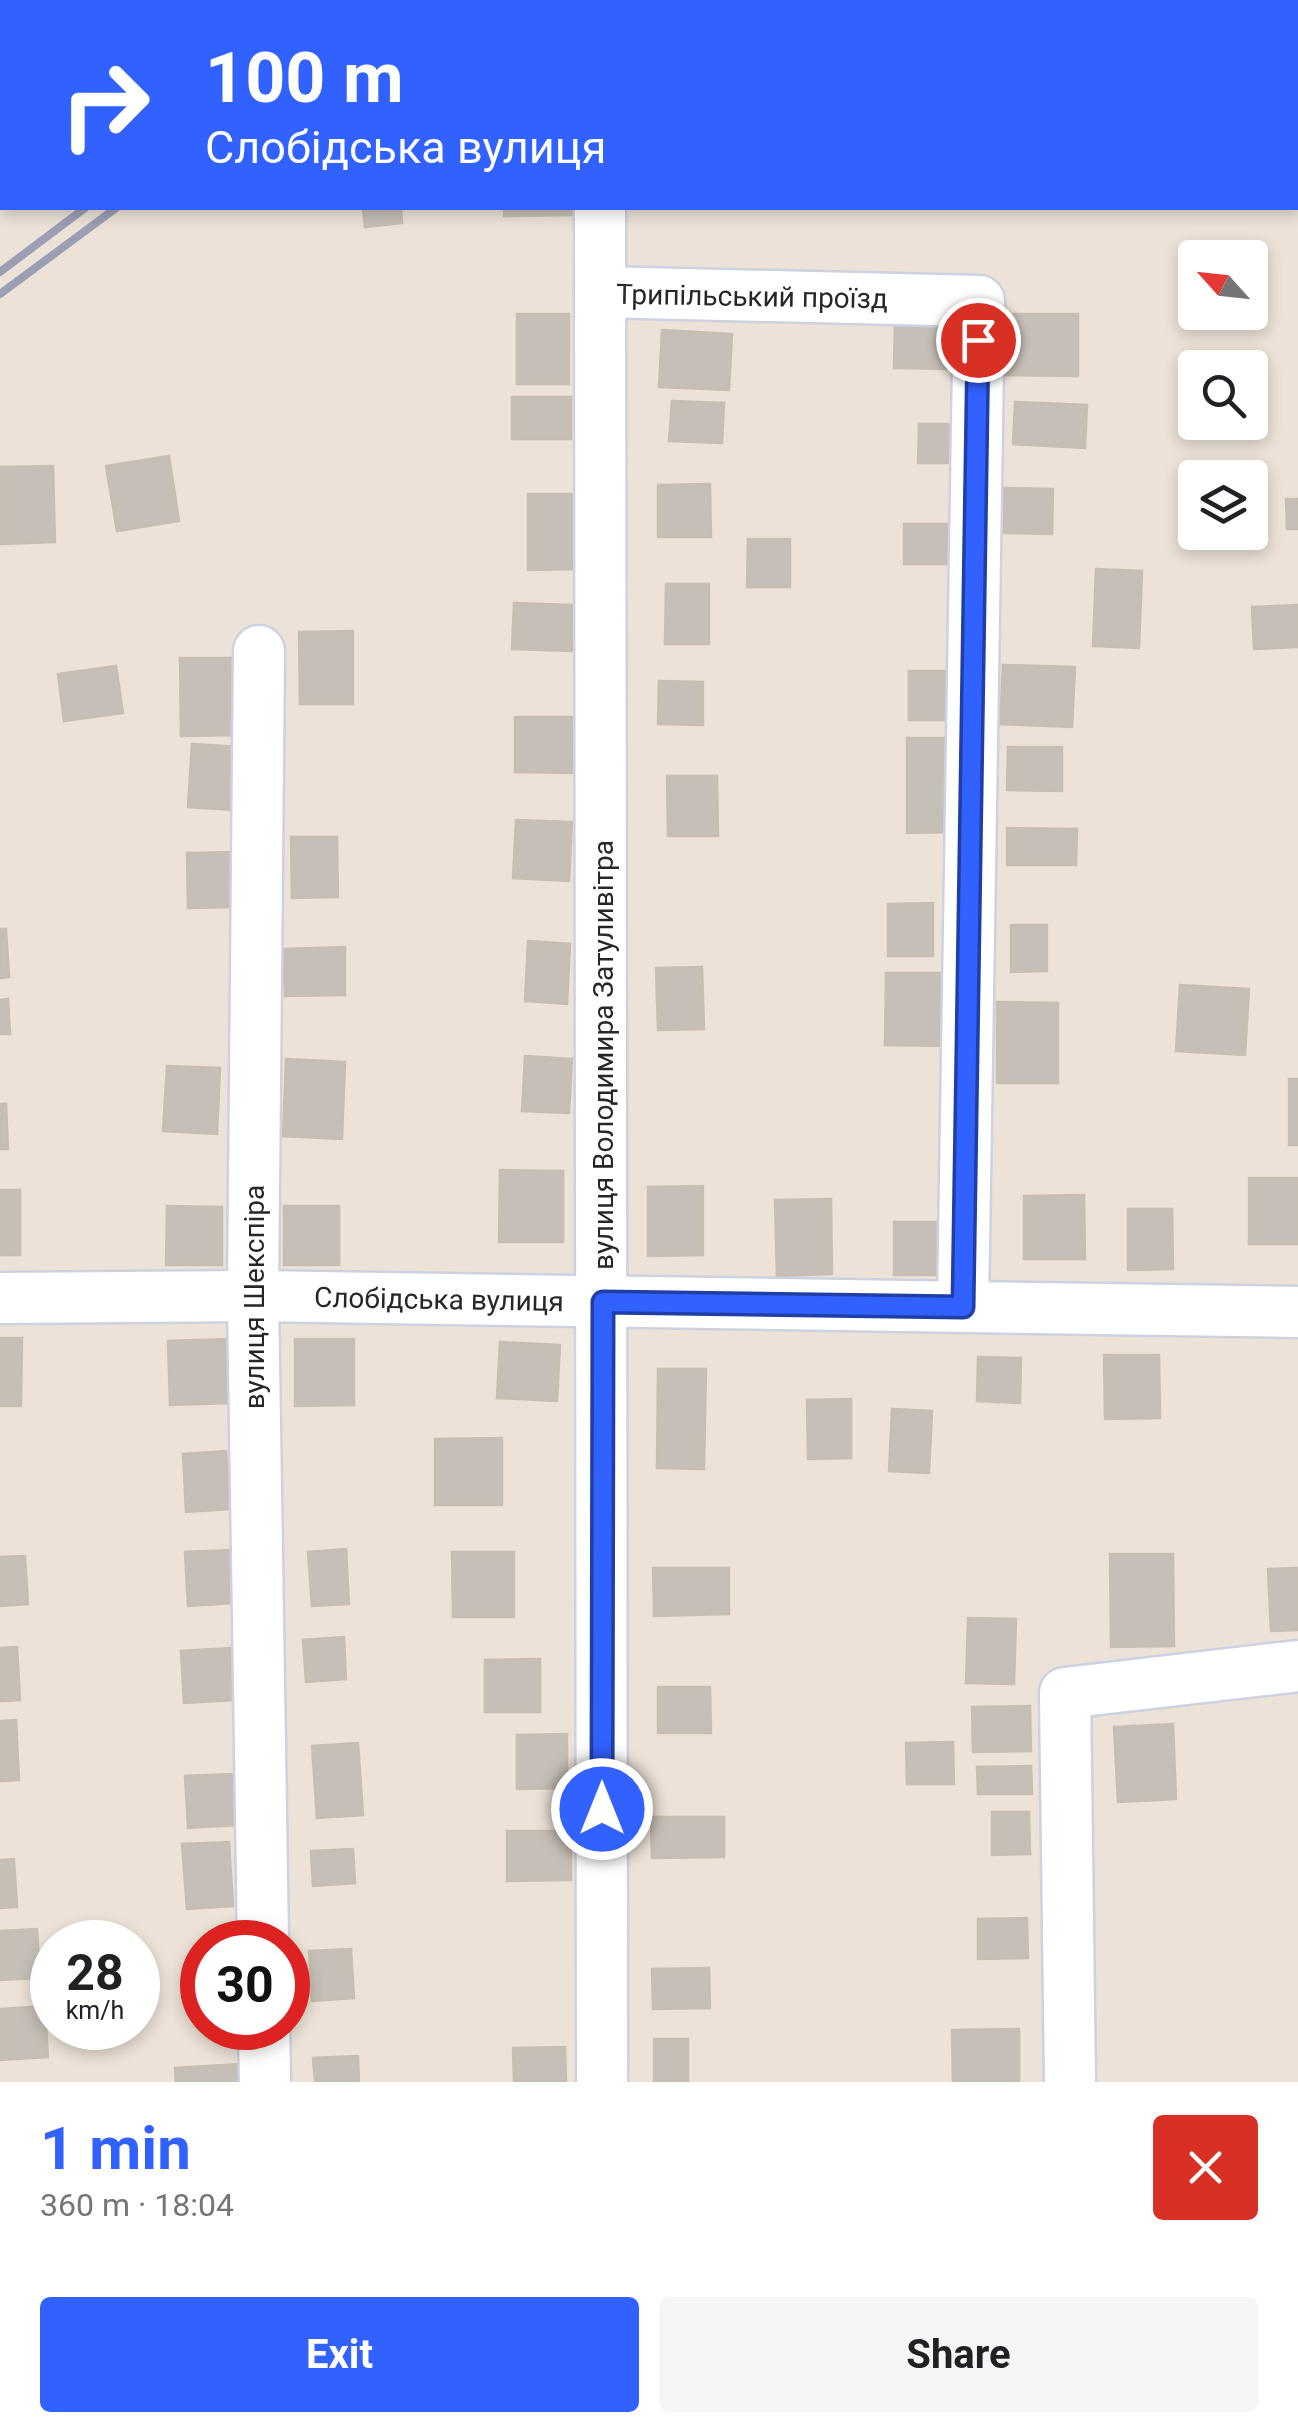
<!DOCTYPE html>
<html lang="en">
<head>
<meta charset="utf-8">
<style>
  :root { --surface:#fff; --page:#f6f6f6; --text:#202124; --muted:#757577; --accent:#3161ff }
  body { margin:0; font-family:Roboto,sans-serif; background:var(--page); color:var(--text); height:100vh; display:flex; flex-direction:column; font-size:38px; white-space:nowrap }
  * { box-sizing:border-box; margin:0 }
  p { font-size:32px; color:var(--muted) }
  .icon { flex:none; width:55px; height:55px; fill:none; stroke:currentColor; stroke-width:2; stroke-linecap:round; stroke-linejoin:round }
  .map { position:relative; height:2082px; overflow:hidden }
  .panel { display:flex; flex-direction:column; background:var(--surface); flex:1 }
  .panel>* { flex:none }
  .top-card { position:absolute; left:0px; top:0px; width:1300px; height:210px; box-shadow:0 5px 15px #0003; background:#3161ff; color:#fff; overflow:hidden }
  .needle { width:65px; rotate:297deg }
  .tools { position:absolute; left:1178px; top:240px; display:grid; gap:20px }
  .tools a { display:grid; place-items:center; width:90px; height:90px; border-radius:10px; background:var(--surface); box-shadow:0 5px 15px #0003; font-size:50px }
  .speed { position:absolute; left:30px; top:1920px; display:flex; gap:20px; font-size:50px; font-weight:700; text-align:center }
  .speed>* { display:grid; place-content:center; width:130px; height:130px; border-radius:50%; background:var(--surface); box-shadow:0 5px 15px #0003; line-height:1 }
  .speed small { font-size:25px; font-weight:400 }
  .speed .limit { border:15px solid #d22; background:#fff; color:#111 }
  .pin { position:absolute; display:grid; place-items:center; width:85px; height:85px; color:#fff; margin:-42px; border:5px solid #fff; border-radius:50%; box-shadow:0 2px 10px #0007 }
  .me { position:absolute; width:110px; margin:-55px; rotate:0deg; stroke-linejoin:round; filter:drop-shadow(0 0 8px #0008) }
  .turn { display:flex; align-items:center; gap:35px; height:210px; padding:0 40px; font-size:45px }
  .turn .icon { width:130px; height:130px; stroke-width:2.5 }
  .turn b { display:block; font-size:70px; line-height:85px }
  .round { display:grid; place-items:center; flex:none; width:105px; height:105px; border-radius:10px; background:var(--page) }
  .summary { display:flex; align-items:center; justify-content:space-between; height:170px; padding:0 40px }
  h1 { font-size:60px; font-weight:700; line-height:75px; color:var(--accent) }
  .button { display:flex; gap:20px; margin-top:auto; padding:20px 40px }
  .button a { flex:1; height:115px; border-radius:10px; background:var(--accent); color:#fff; font-size:40px; font-weight:700; line-height:115px; text-align:center }
  .button a+a { background:var(--page); color:var(--text) }
  .map>svg:first-child { display:block }
  .building { fill:#c6bfb7; stroke:#c7beb1; stroke-width:2.5 }
  .lines { fill:none; stroke-linecap:round; stroke-linejoin:round }
  .minor-casing { stroke:#ccd2e2; stroke-width:55 }
  .minor { stroke:#fff; stroke-width:50 }
  .rail { stroke:#9a9fb4; stroke-width:8 }
  .route-casing { stroke:#203fa6; stroke-width:25 }
  .route { stroke:#3161ff; stroke-width:18 }
  .labels { text-anchor:middle; stroke-width:9; stroke-linejoin:round; paint-order:stroke }
  .street-label { font-size:28px; fill:#272727; stroke:#fff }
</style>
</head>
<body>
<div class="map">
<svg width="1298" height="2082" viewBox="0 0 1298 2082">
  <rect width="100%" height="100%" fill="#ece2d7"/>
  <!-- building -->
  <g class="building">
    <path d="M363 208H401L402 223 365 227Z"/>
    <path d="M504 208H572V215L504 216Z"/>
    <rect x="517" y="314" width="52" height="70"/>
    <path d="M1003 314H1078V376L1003 375Z"/>
    <path d="M895 319 953 320 952 369 894 368Z"/>
    <path d="M662 330 732 334 729 390 659 387Z"/>
    <rect x="512" y="397" width="59" height="42"/>
    <path d="M672 401 724 403 722 443 669 441Z"/>
    <path d="M1015 402 1087 405 1085 448 1013 444Z"/>
    <path d="M919 424H955L954 463H918Z"/>
    <path d="M169 456 179 521 117 531 106 466Z"/>
    <path d="M53 466 55 542 0 544V467Z"/>
    <path d="M710 484 711 537H658V485Z"/>
    <path d="M1004 488 1053 489 1052 534 1003 533Z"/>
    <path d="M528 494H576V569L528 570Z"/>
    <path d="M1286 499H1298V529H1287Z"/>
    <rect x="904" y="524" width="52" height="40"/>
    <path d="M748 539H790V587H747Z"/>
    <path d="M1096 569 1142 571 1139 648 1093 646Z"/>
    <path d="M666 584H709V644H665Z"/>
    <path d="M514 603 573 605 572 651 512 649Z"/>
    <path d="M1298 605V647L1254 649 1252 607Z"/>
    <path d="M353 631V704H300L299 632Z"/>
    <path d="M180 658H235L236 735 181 736Z"/>
    <path d="M1003 665 1075 667 1072 727 1000 724Z"/>
    <path d="M116 666 123 713 64 721 58 674Z"/>
    <rect x="909" y="671" width="39" height="49"/>
    <path d="M659 681 703 682V725L658 724Z"/>
    <path d="M515 717H575V773L515 772Z"/>
    <path d="M907 738H954V832L907 833Z"/>
    <path d="M192 744 238 747 234 810 188 807Z"/>
    <path d="M1008 747H1062V791L1007 790Z"/>
    <path d="M667 776H717L718 836H668Z"/>
    <path d="M516 820 572 822 569 881 513 878Z"/>
    <path d="M1007 828 1077 829 1076 865H1007Z"/>
    <path d="M291 837H337L338 897 292 898Z"/>
    <path d="M238 852V907L188 908 187 853Z"/>
    <path d="M933 903V956H888V904Z"/>
    <path d="M1011 925H1047V971L1011 972Z"/>
    <path d="M0 929H6L9 977 0 978Z"/>
    <path d="M528 941 570 944 567 1004 525 1001Z"/>
    <path d="M345 947V995L285 996 283 949Z"/>
    <path d="M702 967 704 1029 658 1030 656 968Z"/>
    <path d="M886 973H945L944 1046 885 1045Z"/>
    <path d="M1180 985 1249 989 1245 1055 1176 1051Z"/>
    <path d="M8 999 10 1034H0V1000Z"/>
    <path d="M997 1002 1058 1003V1083H997Z"/>
    <path d="M525 1056 572 1059 569 1113 522 1111Z"/>
    <path d="M286 1059 345 1062 342 1139 283 1136Z"/>
    <path d="M167 1066 220 1068 217 1134 163 1131Z"/>
    <rect x="1289" y="1079" width="9" height="66"/>
    <path d="M0 1104H6L8 1149H0Z"/>
    <path d="M500 1170 563 1171V1242H499Z"/>
    <rect x="1249" y="1178" width="49" height="66"/>
    <path d="M703 1186V1255L648 1256V1187Z"/>
    <rect x="0" y="1190" width="20" height="65"/>
    <path d="M1084 1195 1085 1259H1024V1196Z"/>
    <path d="M831 1199 832 1274 777 1276 775 1200Z"/>
    <path d="M167 1206 222 1207V1265H166Z"/>
    <rect x="284" y="1206" width="55" height="59"/>
    <path d="M1128 1209H1172L1173 1269 1128 1270Z"/>
    <rect x="894" y="1222" width="50" height="53"/>
    <path d="M0 1338H22L21 1406H0Z"/>
    <path d="M230 1339 231 1403 170 1405 168 1341Z"/>
    <path d="M295 1339H354V1405L295 1406Z"/>
    <path d="M500 1342 560 1345 557 1401 497 1398Z"/>
    <path d="M1104 1355H1159L1160 1418 1105 1419Z"/>
    <path d="M978 1357 1021 1358 1020 1403 977 1401Z"/>
    <path d="M658 1369H706L704 1469 657 1468Z"/>
    <path d="M851 1399V1458L808 1459 807 1400Z"/>
    <path d="M892 1409 932 1411 929 1473 889 1471Z"/>
    <path d="M502 1438V1505H435V1439Z"/>
    <path d="M226 1451 230 1509 186 1512 183 1454Z"/>
    <path d="M346 1549 349 1604 312 1606 308 1552Z"/>
    <path d="M231 1550 234 1603 188 1606 185 1552Z"/>
    <path d="M452 1552H514V1617H453Z"/>
    <path d="M1110 1554H1173L1174 1646 1111 1647Z"/>
    <path d="M25 1556 28 1604 0 1606V1557Z"/>
    <path d="M653 1568H729V1614L654 1616Z"/>
    <path d="M1298 1568V1630L1271 1631 1268 1569Z"/>
    <path d="M968 1618 1016 1619 1014 1684 966 1683Z"/>
    <path d="M344 1637 346 1679 306 1682 303 1640Z"/>
    <path d="M17 1647 20 1700 0 1701V1648Z"/>
    <path d="M230 1648 234 1700 184 1703 181 1651Z"/>
    <path d="M540 1659V1712H485V1660Z"/>
    <path d="M658 1687H710L711 1733H658Z"/>
    <path d="M1030 1706 1031 1751 973 1752 972 1707Z"/>
    <path d="M16 1720 19 1780 0 1781V1721Z"/>
    <path d="M1173 1724 1176 1799 1118 1802 1114 1727Z"/>
    <path d="M567 1734V1788L517 1789V1735Z"/>
    <path d="M953 1742 954 1784H907L906 1743Z"/>
    <path d="M358 1743 363 1815 317 1818 312 1746Z"/>
    <path d="M1031 1766 1032 1794H978L977 1767Z"/>
    <path d="M234 1774 237 1825 188 1828 185 1776Z"/>
    <path d="M992 1812H1029L1030 1854 992 1855Z"/>
    <path d="M651 1817H724V1857L652 1858Z"/>
    <path d="M507 1831H571V1880L507 1881Z"/>
    <path d="M229 1842 233 1906 187 1909 182 1844Z"/>
    <path d="M353 1849 355 1883 313 1886 311 1851Z"/>
    <path d="M14 1859 17 1907 0 1908V1860Z"/>
    <path d="M1027 1918 1028 1958 978 1959V1919Z"/>
    <path d="M37 1929 40 1978 0 1980V1931Z"/>
    <path d="M351 1949 354 1998 312 2001 309 1951Z"/>
    <path d="M190 1964H202V2020H194Z"/>
    <path d="M709 1968 710 2008 653 2009 652 1969Z"/>
    <path d="M45 2006 48 2057 0 2060V2009Z"/>
    <path d="M1019 2029V2082H953L952 2030Z"/>
    <rect x="654" y="2039" width="34" height="43"/>
    <path d="M565 2047 566 2082H514L513 2048Z"/>
    <path d="M358 2056 359 2082H315L313 2058Z"/>
    <path d="M239 2064 240 2082H176L175 2068Z"/>
  </g>
  <g class="lines">
    <defs>
      <g id="minor">
        <path d="M1106 2 1168 0"/>
        <path d="M600 208 602 2082"/>
        <path d="M600 292 979 301 963 1307"/>
        <path d="M259 651 253 1296 263 1942"/>
        <path d="M0 1298 253 1296 1298 1312"/>
        <path d="M264 2028 265 2082"/>
        <path d="M1070 2082 1065 1693 1298 1666"/>
      </g>
    </defs>
    <!-- minor casing -->
    <use href="#minor" class="minor-casing"/>
    <!-- minor -->
    <use href="#minor" class="minor"/>
    <!-- rail -->
    <g class="rail">
      <path d="M360 2 363 0"/>
      <path d="M391 2 395 0"/>
      <path d="M0 272 85 208"/>
      <path d="M0 294 116 208"/>
    </g>
  </g>
  <g class="lines">
    <defs>
      <path id="route" d="M602 1809 603 1302 963 1307 978 340"/>
    </defs>
    <!-- route casing -->
    <use href="#route" class="route-casing"/>
    <!-- route -->
    <use href="#route" class="route"/>
  </g>
  <g class="labels">
    <!-- street labels -->
    <g class="street-label">
      <text transform="translate(752 296) rotate(1)" y="10">Трипільський проїзд</text>
      <text transform="translate(603 1055) rotate(-90)" y="10">вулиця Володимира Затуливітра</text>
      <text transform="translate(254 1297) rotate(-90)" y="10">вулиця Шекспіра</text>
      <text transform="translate(439 1299) rotate(1)" y="10">Слобідська вулиця</text>
    </g>
  </g>
</svg>
<div class="tools">
<a><svg class="needle" viewBox="-14 -14 28 28"><path d="M0-13l5 13h-10z" fill="#e53935"/><path d="M0 13l5-13h-10z" fill="#757577"/></svg></a>
<a><svg class="icon" aria-label="search" viewBox="0 0 24 24"><circle cx="10" cy="10" r="6"/><path d="M15 15l6 6"/></svg></a>
<a><svg class="icon" aria-label="layers" viewBox="0 0 24 24"><path d="M12 4l9 5-9 5-9-5zM3 14l9 5 9-5"/></svg></a>
</div>
<div class="speed"><div>28<small>km/h</small></div><div class="limit">30</div></div>
<div class="pin" style="left:978px;top:340px;background:#d93025"><svg class="icon" aria-label="arrive" viewBox="0 0 24 24"><path d="M6 21V4h12l-3 4 3 4H6"/></svg></div>
<svg class="me" style="left:602px;top:1809px" viewBox="-20 -20 40 40"><circle r="17" fill="#3161ff" stroke="#fff" stroke-width="3"/><path d="M0-11L8 9 0 5-8 9z" fill="#fff"/></svg>
<div class="top-card">
<div class="turn"><svg class="icon" aria-label="right" viewBox="0 0 24 24"><path d="M7 20v-9h11M14 6l5 5-5 5"/></svg><div><b>100 m</b>Слобідська вулиця</div></div>
</div>
</div>
<section class="panel">
<div class="summary"><div><h1>1 min</h1><p>360 m · 18:04</p></div><a class="round" style="background:#d93025;color:#fff"><svg class="icon" aria-label="close" viewBox="0 0 24 24"><path d="M6 6l12 12M18 6L6 18"/></svg></a></div>
<div class="button"><a>Exit</a><a>Share</a></div>
</section>
</body>
</html>
